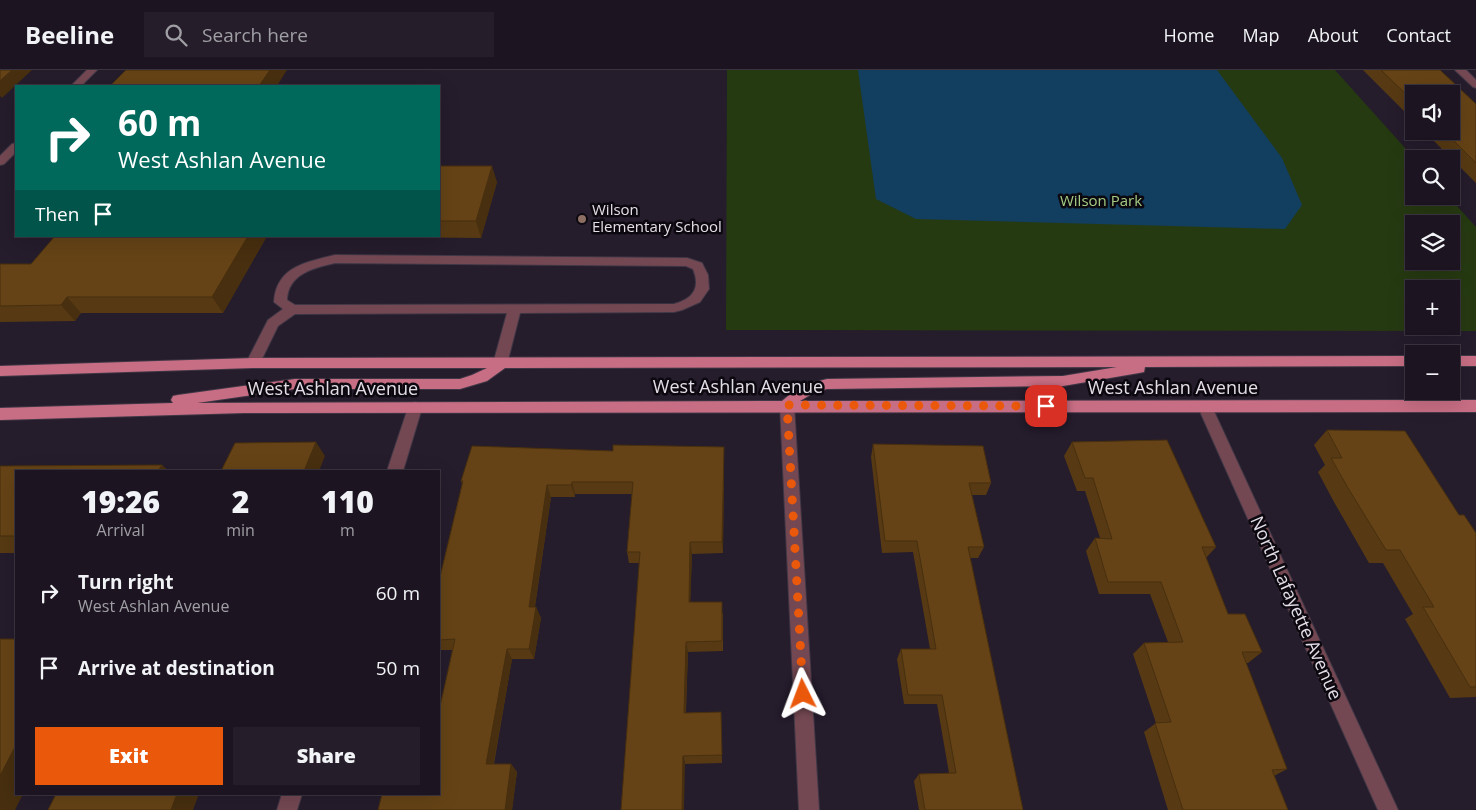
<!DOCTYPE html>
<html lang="en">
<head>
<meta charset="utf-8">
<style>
  :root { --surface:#1c1521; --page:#251e2a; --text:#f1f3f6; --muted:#a09fa5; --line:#3a343f; --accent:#ea580c }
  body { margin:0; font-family:"Open Sans",sans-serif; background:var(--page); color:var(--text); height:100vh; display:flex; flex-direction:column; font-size:19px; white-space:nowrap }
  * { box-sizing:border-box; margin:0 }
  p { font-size:16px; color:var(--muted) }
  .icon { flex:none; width:28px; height:28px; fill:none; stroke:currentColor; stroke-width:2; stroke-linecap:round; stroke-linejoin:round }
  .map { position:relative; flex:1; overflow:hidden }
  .details { position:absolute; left:15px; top:400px; width:425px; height:325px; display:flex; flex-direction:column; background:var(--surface); border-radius:0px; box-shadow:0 5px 20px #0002,0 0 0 1px var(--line) }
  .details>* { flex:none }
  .banner { position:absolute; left:15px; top:15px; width:425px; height:152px; border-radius:0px; box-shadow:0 5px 20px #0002,0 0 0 1px var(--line); background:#00695c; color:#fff; overflow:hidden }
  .buttons { position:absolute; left:1405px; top:15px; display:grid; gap:10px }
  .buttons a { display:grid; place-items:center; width:55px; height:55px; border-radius:0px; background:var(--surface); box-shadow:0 5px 20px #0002,0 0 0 1px var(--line); font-size:25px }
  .pin { position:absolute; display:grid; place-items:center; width:42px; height:42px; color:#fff; margin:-21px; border-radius:10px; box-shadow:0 2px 8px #0006 }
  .me { position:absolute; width:55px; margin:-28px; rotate:357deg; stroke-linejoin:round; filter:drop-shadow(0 0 4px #0008) }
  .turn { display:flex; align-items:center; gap:18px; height:105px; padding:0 20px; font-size:22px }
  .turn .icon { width:65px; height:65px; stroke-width:2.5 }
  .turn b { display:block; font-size:35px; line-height:42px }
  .then { display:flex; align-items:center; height:48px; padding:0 20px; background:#0003; gap:10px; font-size:19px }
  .eta { display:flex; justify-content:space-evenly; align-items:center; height:85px; text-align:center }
  .eta b { font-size:30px; font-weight:800; line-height:35px }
  .cta { display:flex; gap:10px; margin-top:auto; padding:10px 20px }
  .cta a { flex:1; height:58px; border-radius:0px; background:var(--accent); color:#fff; font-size:20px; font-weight:800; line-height:58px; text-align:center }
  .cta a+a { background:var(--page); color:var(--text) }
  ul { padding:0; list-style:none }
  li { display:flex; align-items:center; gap:15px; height:75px; padding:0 20px }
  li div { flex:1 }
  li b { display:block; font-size:19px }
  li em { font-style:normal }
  header { display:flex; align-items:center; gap:30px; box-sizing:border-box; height:70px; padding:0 25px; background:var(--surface); border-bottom:1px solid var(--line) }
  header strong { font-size:24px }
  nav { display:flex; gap:28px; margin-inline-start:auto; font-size:18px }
  .search { width:350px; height:45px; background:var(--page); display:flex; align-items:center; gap:12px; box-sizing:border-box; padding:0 18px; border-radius:0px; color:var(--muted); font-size:19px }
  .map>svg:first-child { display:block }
  .green { fill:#263a12; fill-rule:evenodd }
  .water { fill:#123e60 }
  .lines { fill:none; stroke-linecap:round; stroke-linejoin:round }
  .minor-casing { stroke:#403746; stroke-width:2 }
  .major-casing { stroke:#403746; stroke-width:2 }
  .minor { fill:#744852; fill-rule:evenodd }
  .major { fill:#c86e84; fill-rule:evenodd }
  .wall { fill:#573a13 }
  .shaded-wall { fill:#472f0f }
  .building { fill:#654316; stroke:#472f0f }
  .route { stroke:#ea580c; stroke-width:9; stroke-dasharray:0 16.2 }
  .education-dot { fill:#8d6e63; stroke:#0c080f; stroke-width:2 }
  .labels { text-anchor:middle; stroke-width:5; stroke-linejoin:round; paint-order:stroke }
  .far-park-label { font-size:15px; fill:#a5cc84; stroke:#0c080f }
  .far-poi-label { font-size:15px; fill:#e3dde8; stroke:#0c080f; text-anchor:start }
  .street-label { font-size:18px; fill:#e3dde8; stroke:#0c080f }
</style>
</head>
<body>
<header>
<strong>Beeline</strong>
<div class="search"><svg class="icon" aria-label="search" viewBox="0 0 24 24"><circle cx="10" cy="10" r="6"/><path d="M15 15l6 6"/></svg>Search here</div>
<nav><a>Home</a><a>Map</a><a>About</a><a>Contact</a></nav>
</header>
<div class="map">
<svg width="1476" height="740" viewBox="0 0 1476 740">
  <rect width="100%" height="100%" fill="#251c2c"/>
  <!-- green -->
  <path class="green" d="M727 0H1335L1415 89 1414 126H1448L1476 157V261L726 260ZM1414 154H1451V191H1414ZM1414 219H1451V256H1414Z"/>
  <!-- water -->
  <path class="water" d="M858 0H1217L1282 88 1302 135 1285 159 916 149 876 129Z"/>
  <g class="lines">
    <defs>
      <g id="minor">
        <path d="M87 0H97L81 16H71Z"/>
        <path d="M1455 0H1466L1476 10V18L1473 17Z"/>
        <path d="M16 73V82L4 94 0 95V86L12 74Z"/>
        <path d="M335 185 687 188 702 193 708 205 709 219 700 232 682 240 674 242 520 243 507 294 505 298H495L493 294 507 243 295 244 278 256 258 297H248L246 293 268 250 283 239 274 232C276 197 306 192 335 185ZM335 193 686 196 693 199C701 218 693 229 674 234L315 235H295L287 230C288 204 313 198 335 193Z"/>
        <path d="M787 329 792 331 794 335 819 740H799L780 335 782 331Z"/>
        <path d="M1205 331 1210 333 1212 337 1398 740H1378L1198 337 1200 333Z"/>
        <path d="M415 332 420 334 422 338 403 401H387L408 338 410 334Z"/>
        <path d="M282 724H302L297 740H277Z"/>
      </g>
      <g id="major">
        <path d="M1414 286V296L1145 297 1144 302 1139 303 1063 316 827 319 815 322 800 331 1476 330V342L244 343 0 350V338L173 333 171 330 173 326 178 325 295 309H460L472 305 487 298H253L0 306V296L253 288ZM1117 297 1063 306 827 309 800 316 782 331 197 333 295 319H460L487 311 505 298Z"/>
        <rect x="1451" y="286" width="25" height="10"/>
      </g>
    </defs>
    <!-- minor casing -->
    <use href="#minor" class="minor-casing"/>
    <!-- major casing -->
    <use href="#major" class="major-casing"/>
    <!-- minor -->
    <use href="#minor" class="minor"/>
    <!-- major -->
    <use href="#major" class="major"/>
  </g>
  <!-- wall -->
  <g class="wall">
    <path d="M1363 0H1440L1476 34V113L1424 61H1451L1414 24V51Z"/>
    <path d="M439 96 497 112 481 168 385 167V166H439Z"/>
    <path d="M267 166 223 243H81L75 251 0 252V194H31Z"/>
    <path d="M1327 360 1459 445 1476 463V627L1450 628 1405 549 1413 544 1383 493H1369L1334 432 1318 402 1325 395 1314 375Z"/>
    <path d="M1072 372 1216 477 1206 488 1228 544 1262 582 1248 593H1246L1287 699 1274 706 1288 740H1168L1144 662 1156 653 1133 584 1144 573 1168 572 1150 524H1099L1086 481 1095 468H1100L1085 421H1077L1064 386Z"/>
    <path d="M873 374 991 413 986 425H972L984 477 978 488H970L1023 740H919L914 711 919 704 949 703 937 634H904L897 589 901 579H930L913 482 882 483 871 387Z"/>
    <path d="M724 389 723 483 692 484 690 532 723 543V581L688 582 686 643 721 642 722 693 685 694 640 493H629L627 482 632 424H575V427H551L535 537H536L541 548 534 589H512L494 694H511L517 702 512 740H378L439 724 452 580H439V511L462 414 461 411Z"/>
    <path d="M162 395 168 401H16V483H0V396Z"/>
  </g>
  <!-- shaded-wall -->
  <g class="shaded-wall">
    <path d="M12 0H32L2 28 0 26V11Z"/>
    <path d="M270 0H287L277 16H259Z"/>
    <path d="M492 96 497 112 481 168 476 151Z"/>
    <path d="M248 166H267L223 243 212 227Z"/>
    <path d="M67 227 81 243 75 251 61 235Z"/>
    <path d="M316 372 325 386 319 401H304Z"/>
    <path d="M724 377V389L723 483 722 472Z"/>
    <path d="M162 395 168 401H158Z"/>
    <path d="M572 412 575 424V427L571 415Z"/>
    <path d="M547 415 551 427 533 548 529 537Z"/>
    <path d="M690 472 692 484 690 543 689 532Z"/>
    <path d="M536 537 541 548 534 589 529 579Z"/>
    <path d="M686 572 688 582 685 651 684 643Z"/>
    <path d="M507 579 512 589 492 702 486 694Z"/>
    <path d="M16 675V724H23L15 740H0V706Z"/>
    <path d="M683 686 685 694 684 740H682Z"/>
    <path d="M511 694 517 702 512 740H505Z"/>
    <path d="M177 724H199L193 740H171Z"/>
  </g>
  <!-- building -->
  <g class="building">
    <path d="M0 0H12L0 11Z"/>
    <path d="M126 0H270L259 16H110Z"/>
    <path d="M1381 0H1440L1476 34V93L1444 61H1451V24H1414V32Z"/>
    <path d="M439 96H492L476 151H439Z"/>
    <path d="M55 166H248L212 227H67L61 235 0 236V194H31Z"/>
    <path d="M1327 360 1405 361 1459 445H1464L1476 463V617H1470L1423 537H1434L1400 480H1386L1348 418 1331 388H1342Z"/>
    <path d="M1167 370 1216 477H1202L1228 544H1245L1262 582H1242L1287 699 1272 700 1288 740H1183L1155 653 1171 652 1144 573 1183 572 1161 512H1108L1095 468 1112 469 1093 408H1085L1072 372Z"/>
    <path d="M316 372 304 401H221L235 373Z"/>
    <path d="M873 374 983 376 991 413H969L984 477H968L1023 740H925L919 704 956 703 942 625H908L901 579H936L917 471H885Z"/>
    <path d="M613 375 724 377 722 472H690L689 532H722V571L686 572 684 643 721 642 722 685 683 686 682 740H621L640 482H627L633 412H572L571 415H547L529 537H536L529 579H507L486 694H511L505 740H378L382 724H439V641L455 569 439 570V511L463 411H461L472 376 613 381Z"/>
    <path d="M162 395 158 401H16V466H0V396Z"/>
    <path d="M0 569H16V675L0 706Z"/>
    <path d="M56 724H177L171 740H48Z"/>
  </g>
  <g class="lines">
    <!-- route -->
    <path class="route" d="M803 624 787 335 1046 336"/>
  </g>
  <!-- markers -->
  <circle class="education-dot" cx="582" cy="149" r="5"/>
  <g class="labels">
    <!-- far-park labels -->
    <g class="far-park-label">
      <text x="1101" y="136">Wilson Park</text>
    </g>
    <!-- far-poi labels -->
    <g class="far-poi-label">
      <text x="592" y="145">Wilson<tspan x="592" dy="17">Elementary School</tspan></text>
    </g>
    <!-- street labels -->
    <g class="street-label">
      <text x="738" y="323">West Ashlan Avenue</text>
      <text x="1173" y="324">West Ashlan Avenue</text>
      <text x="333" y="325">West Ashlan Avenue</text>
      <text transform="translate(1296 538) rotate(66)" y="6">North Lafayette Avenue</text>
    </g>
  </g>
</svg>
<div class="buttons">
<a><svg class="icon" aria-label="sound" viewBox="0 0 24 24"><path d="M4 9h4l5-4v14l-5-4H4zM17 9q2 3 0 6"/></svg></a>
<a><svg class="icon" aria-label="search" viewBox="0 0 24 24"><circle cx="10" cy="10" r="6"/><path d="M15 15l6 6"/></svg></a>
<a><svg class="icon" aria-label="layers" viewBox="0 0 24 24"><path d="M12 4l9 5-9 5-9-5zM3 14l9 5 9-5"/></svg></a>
<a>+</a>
<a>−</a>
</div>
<div class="pin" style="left:1046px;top:336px;background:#d93025"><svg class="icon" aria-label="arrive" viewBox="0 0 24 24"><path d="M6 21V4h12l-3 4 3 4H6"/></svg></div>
<svg class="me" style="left:803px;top:624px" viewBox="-20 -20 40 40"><path d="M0-17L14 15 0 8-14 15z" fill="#ea580c" stroke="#fff" stroke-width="4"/></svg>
<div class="banner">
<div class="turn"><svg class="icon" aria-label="right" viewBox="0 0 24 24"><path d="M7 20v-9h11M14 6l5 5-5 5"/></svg><div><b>60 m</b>West Ashlan Avenue</div></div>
<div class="then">Then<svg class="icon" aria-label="arrive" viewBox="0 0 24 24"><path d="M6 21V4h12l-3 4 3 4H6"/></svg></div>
</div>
<section class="details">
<div class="eta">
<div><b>19:26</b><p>Arrival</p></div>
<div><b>2</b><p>min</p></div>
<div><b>110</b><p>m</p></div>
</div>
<ul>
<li><svg class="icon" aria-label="right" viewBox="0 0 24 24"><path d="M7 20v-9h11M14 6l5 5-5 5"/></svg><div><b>Turn right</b><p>West Ashlan Avenue</p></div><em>60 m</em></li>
<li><svg class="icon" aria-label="arrive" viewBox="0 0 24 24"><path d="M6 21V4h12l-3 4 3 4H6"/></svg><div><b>Arrive at destination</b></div><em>50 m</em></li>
</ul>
<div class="cta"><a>Exit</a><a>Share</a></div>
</section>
</div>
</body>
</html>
